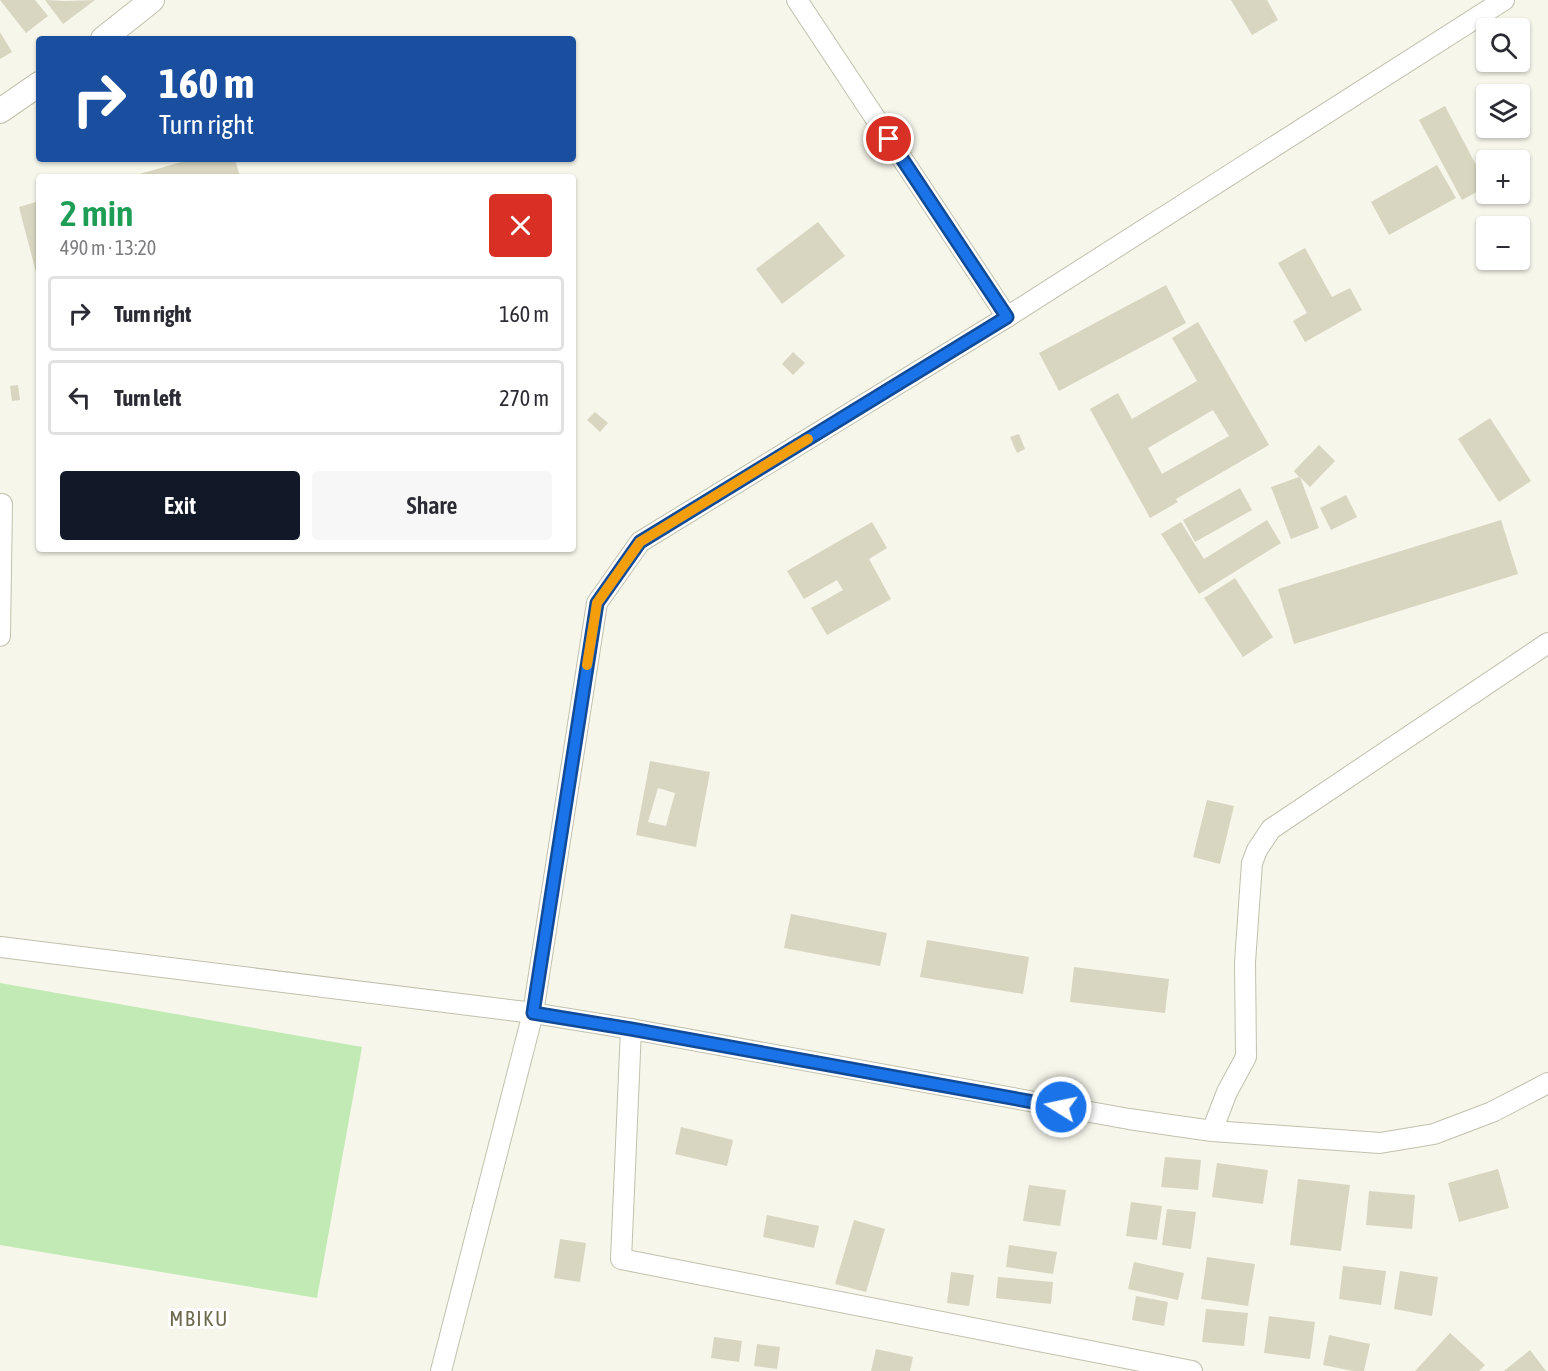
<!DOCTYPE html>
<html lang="en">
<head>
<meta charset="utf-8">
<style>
  :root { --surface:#fff; --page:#f7f7f7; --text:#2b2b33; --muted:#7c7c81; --line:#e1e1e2; --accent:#111827 }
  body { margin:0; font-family:"Asap Condensed",sans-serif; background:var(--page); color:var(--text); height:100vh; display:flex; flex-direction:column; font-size:22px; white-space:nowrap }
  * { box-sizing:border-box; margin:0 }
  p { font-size:20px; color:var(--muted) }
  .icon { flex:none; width:33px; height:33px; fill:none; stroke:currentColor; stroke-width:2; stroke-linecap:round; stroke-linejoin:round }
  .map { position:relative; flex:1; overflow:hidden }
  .details { position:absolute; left:36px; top:174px; width:540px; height:378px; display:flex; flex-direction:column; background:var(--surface); border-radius:6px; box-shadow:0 2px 4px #0004 }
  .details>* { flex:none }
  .banner { position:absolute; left:36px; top:36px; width:540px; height:126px; border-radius:6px; box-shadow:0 2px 4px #0004; background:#1a4fa0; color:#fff; overflow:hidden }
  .tools { position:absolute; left:1476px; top:18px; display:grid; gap:12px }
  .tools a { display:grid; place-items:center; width:54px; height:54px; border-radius:6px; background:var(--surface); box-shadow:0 2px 4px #0004; font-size:30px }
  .pin { position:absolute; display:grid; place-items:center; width:51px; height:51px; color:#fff; margin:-26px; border:3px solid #fff; border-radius:50%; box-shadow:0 2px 6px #0007 }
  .me { position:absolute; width:66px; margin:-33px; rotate:280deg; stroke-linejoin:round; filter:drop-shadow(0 0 4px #0008) }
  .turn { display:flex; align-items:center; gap:21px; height:126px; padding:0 24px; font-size:27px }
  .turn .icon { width:78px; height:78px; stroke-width:2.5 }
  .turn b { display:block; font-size:42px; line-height:51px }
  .round { display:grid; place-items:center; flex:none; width:63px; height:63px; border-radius:6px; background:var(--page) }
  .summary { display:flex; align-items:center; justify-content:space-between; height:102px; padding:0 24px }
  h1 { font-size:36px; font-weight:600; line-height:45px; color:#1e9e55 }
  .action { display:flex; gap:12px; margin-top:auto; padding:12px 24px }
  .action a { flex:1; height:69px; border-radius:6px; background:var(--accent); color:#fff; font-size:24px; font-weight:600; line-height:69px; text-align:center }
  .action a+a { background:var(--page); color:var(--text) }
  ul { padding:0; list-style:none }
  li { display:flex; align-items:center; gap:18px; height:75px; margin:0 12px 9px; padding:0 12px; border:3px solid var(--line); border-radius:6px }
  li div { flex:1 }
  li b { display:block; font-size:22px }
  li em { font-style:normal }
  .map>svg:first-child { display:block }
  .green { fill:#c1eab4 }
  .building { fill:#d8d6c0; fill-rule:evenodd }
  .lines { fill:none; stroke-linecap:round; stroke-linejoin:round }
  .minor-casing { stroke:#c2c1ad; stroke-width:22 }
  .tertiary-casing { stroke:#c2c1ad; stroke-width:26 }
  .minor { stroke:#fff; stroke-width:20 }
  .tertiary { stroke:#fff; stroke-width:24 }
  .route-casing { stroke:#114b97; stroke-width:15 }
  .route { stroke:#1a73e8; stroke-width:10 }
  .slow { stroke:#f59e0b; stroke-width:10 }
  .labels { text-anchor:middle; stroke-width:6; stroke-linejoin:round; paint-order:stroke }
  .quarter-label { font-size:21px; letter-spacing:1.5px; fill:#6e6b4f; stroke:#fff }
</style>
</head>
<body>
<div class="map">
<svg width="1548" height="1371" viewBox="0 0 1548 1371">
  <rect width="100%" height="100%" fill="#f6f6eb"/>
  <!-- green -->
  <path class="green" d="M0 983 362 1047 317 1298 0 1245Z"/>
  <!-- building -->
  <g class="building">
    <path d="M0 0H35L48 16 26 33Z"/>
    <path d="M45 0 66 1 95 0 63 24Z"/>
    <path d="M1231 0H1267L1278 20 1252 35Z"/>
    <path d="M0 32 12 52 0 59Z"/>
    <path d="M1445 106 1486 184V187L1462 200 1419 120Z"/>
    <path d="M192 159H235L240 177H129Z"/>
    <path d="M1437 165 1456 198 1389 235 1371 202Z"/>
    <path d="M39 201V280H38L19 207Z"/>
    <path d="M818 222 845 256 782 304 756 269Z"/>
    <path d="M1305 248 1332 297 1350 288 1362 310 1305 342 1293 321 1307 313 1278 263Z"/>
    <path d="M1166 285 1186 323 1059 391 1039 353Z"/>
    <path d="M1198 322 1269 445 1176 499 1178 502 1150 518 1090 409 1118 393 1132 419 1197 381 1172 338ZM1213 410 1229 436 1162 474 1148 448Z"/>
    <path d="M793 352 805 363 793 375 782 364Z"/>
    <path d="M18 385 20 400 12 401 10 386Z"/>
    <path d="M595 412 608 423 600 432 587 420Z"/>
    <path d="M1490 418 1531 481 1499 502 1458 439Z"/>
    <path d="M1019 434 1025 449 1017 453 1010 437Z"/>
    <path d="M1319 445 1335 461 1310 487 1300 477 1319 528 1291 539 1271 487 1299 477 1294 471Z"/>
    <path d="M1240 488 1252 510 1195 542 1183 520Z"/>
    <path d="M1346 495 1357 517 1331 530 1320 508Z"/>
    <path d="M1267 520 1281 543 1199 594 1161 534 1181 522 1204 559Z"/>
    <path d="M1501 520 1518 574 1294 644 1278 589Z"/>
    <path d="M872 522 887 548 869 559 891 599 827 635 811 608 843 590 837 580 804 599 787 571Z"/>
    <path d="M1235 578 1273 637 1243 657 1204 598Z"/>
    <path d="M650 761 710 772 696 847 636 835ZM658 788 675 793 666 826 648 822Z"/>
    <path d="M1207 800 1234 806 1220 864 1193 857Z"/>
    <path d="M791 914 887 933 880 966 784 948Z"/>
    <path d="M927 940 1029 957 1023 994 920 977Z"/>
    <path d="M1074 967 1169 979 1165 1013 1070 1002Z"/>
    <path d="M681 1127 733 1140 727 1166 675 1154Z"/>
    <path d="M1165 1157 1201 1160 1198 1190 1161 1187Z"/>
    <path d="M1217 1163 1268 1170 1263 1204 1212 1197Z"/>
    <path d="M1498 1169 1509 1208 1459 1222 1448 1183Z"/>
    <path d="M1298 1179 1350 1185 1341 1251 1290 1245Z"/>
    <path d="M1029 1185 1066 1190 1060 1226 1023 1221Z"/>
    <path d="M1369 1191 1415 1195 1412 1229 1366 1225Z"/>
    <path d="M1131 1202 1162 1206 1157 1240 1126 1236Z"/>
    <path d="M1167 1209 1196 1212 1191 1249 1162 1245Z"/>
    <path d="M767 1215 819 1226 814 1248 763 1237Z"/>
    <path d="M854 1220 885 1229 866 1292 835 1284Z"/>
    <path d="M560 1239 586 1243 580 1282 554 1278Z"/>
    <path d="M1009 1245 1057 1252 1053 1274 1006 1267Z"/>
    <path d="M1207 1257 1255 1264 1248 1306 1201 1299Z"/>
    <path d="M1134 1262 1184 1273 1178 1300 1128 1289Z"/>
    <path d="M1343 1266 1386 1271 1381 1305 1339 1299Z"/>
    <path d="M1400 1271 1438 1277 1432 1316 1394 1309Z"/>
    <path d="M951 1272 974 1275 969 1306 947 1303Z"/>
    <path d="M998 1277 1053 1282 1051 1304 996 1298Z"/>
    <path d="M1136 1296 1168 1302 1164 1326 1132 1320Z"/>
    <path d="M1206 1309 1248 1313 1244 1346 1202 1342Z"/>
    <path d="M1269 1316 1315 1322 1310 1359 1264 1353Z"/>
    <path d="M1450 1333 1485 1365 1479 1371H1415Z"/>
    <path d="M1329 1335 1370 1344 1364 1371H1353L1323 1365Z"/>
    <path d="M714 1337 742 1341 739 1362 711 1358Z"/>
    <path d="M757 1344 780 1347 777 1369 754 1366Z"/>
    <path d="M876 1349 913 1357 910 1371H871Z"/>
    <path d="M1530 1350 1546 1371H1504Z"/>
  </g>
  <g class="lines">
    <defs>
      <g id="minor">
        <path d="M797 0 1007 317"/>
        <path d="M0 504H2L0 636"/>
        <path d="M0 947 533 1013 631 1029 1129 1119 1212 1131 1380 1143 1434 1134 1492 1112 1548 1083"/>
        <path d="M631 1029 621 1259 1192 1371"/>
        <path d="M1212 1131 1227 1092 1246 1057 1245 962 1252 863 1257 850 1271 829 1548 643"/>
        <path d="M441 1371 533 1013 597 603 640 542 1007 317 1504 0"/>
      </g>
      <g id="tertiary">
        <path d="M103 39 152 0"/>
        <path d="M0 111 39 84"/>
      </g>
    </defs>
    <!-- minor casing -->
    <use href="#minor" class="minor-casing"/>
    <!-- tertiary casing -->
    <use href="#tertiary" class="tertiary-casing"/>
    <!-- minor -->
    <use href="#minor" class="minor"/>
    <!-- tertiary -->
    <use href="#tertiary" class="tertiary"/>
  </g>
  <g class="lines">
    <defs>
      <path id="route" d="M889 139 1007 317 640 542 597 603 533 1013 631 1029 1061 1107"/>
    </defs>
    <!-- route casing -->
    <use href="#route" class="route-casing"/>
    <!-- route -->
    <use href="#route" class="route"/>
    <!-- slow -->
    <path class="slow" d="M587 665 597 603 640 542 808 439"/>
  </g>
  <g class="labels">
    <!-- quarter labels -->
    <g class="quarter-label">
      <text x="199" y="1326">MBIKU</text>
    </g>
  </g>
</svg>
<div class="tools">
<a><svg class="icon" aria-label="search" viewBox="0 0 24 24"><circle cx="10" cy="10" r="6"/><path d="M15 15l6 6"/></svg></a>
<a><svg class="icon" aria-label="layers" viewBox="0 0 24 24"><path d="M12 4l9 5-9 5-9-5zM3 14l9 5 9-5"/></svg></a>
<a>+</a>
<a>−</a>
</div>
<div class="pin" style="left:889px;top:139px;background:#d93025"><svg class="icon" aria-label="arrive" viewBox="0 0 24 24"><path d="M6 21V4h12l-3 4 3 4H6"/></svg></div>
<svg class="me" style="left:1061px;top:1107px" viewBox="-20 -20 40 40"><circle r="17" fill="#1a73e8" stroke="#fff" stroke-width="3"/><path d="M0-11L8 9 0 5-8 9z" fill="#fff"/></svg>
<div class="banner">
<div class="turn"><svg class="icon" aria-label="right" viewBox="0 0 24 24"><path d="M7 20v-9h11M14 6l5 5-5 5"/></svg><div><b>160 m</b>Turn right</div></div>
</div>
<section class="details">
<div class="summary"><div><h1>2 min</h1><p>490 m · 13:20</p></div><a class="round" style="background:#d93025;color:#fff"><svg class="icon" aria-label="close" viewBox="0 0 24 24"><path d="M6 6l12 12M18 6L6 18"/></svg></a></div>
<ul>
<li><svg class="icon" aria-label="right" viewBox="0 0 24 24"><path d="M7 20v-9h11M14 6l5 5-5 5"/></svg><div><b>Turn right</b></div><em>160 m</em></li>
<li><svg class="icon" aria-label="left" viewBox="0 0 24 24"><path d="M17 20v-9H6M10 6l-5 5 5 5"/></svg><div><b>Turn left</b></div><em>270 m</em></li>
</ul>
<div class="action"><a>Exit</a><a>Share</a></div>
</section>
</div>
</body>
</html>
